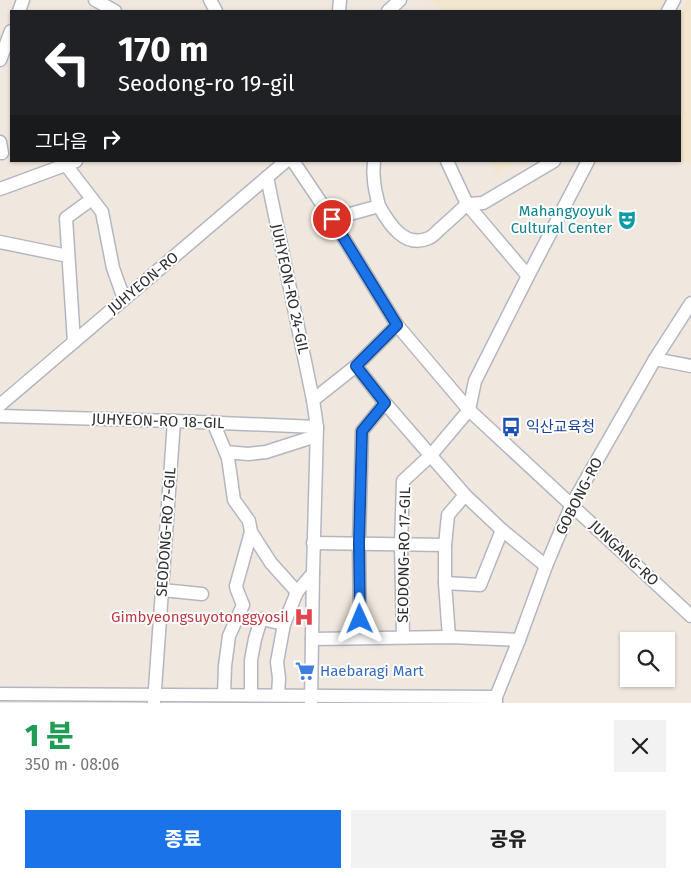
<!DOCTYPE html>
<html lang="ko">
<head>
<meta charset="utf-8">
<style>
  :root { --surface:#fff; --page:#f2f2f2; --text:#222; --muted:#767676; --accent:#1a73e8 }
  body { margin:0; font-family:"Fira Sans","Noto Sans KR",sans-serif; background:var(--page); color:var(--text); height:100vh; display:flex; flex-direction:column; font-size:19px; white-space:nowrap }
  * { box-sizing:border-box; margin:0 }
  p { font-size:16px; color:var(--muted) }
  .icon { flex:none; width:28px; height:28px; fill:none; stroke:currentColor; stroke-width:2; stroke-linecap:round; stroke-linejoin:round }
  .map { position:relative; height:703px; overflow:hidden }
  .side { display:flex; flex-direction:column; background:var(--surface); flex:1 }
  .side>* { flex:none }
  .guide { position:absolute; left:10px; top:10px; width:671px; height:152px; border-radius:0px; box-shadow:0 1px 4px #0004; background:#202124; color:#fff; overflow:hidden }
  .controls { position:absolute; left:620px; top:632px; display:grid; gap:10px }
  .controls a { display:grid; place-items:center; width:55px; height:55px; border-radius:0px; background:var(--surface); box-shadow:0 1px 4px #0004; font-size:25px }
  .pin { position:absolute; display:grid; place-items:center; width:42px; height:42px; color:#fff; margin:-21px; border:2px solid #fff; border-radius:50%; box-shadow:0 1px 5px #0007 }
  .me { position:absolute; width:55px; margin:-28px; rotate:359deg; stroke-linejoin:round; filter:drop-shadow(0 0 4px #0008) }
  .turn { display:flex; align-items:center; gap:18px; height:105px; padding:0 25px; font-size:22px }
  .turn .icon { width:65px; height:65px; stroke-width:2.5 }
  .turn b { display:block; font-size:35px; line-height:42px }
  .then { display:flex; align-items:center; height:48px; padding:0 25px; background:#0003; gap:10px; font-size:19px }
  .round { display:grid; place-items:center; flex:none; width:52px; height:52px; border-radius:0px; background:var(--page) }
  .head { display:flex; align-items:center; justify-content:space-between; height:85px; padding:0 25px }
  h1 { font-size:30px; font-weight:800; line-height:38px; color:#1e9e55 }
  .primary-button { display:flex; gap:10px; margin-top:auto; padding:10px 25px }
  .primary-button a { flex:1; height:58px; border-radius:0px; background:var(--accent); color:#fff; font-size:20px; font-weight:800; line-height:58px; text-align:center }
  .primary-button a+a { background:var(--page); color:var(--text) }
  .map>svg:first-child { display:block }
  .education { fill:#f2e6ce }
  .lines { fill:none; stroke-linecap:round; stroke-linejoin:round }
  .minor-casing { stroke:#b3b6c2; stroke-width:15 }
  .minor { stroke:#fff; stroke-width:12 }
  .route-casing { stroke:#114b97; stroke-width:12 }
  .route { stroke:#1a73e8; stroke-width:9 }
  .labels { text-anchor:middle; stroke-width:4; stroke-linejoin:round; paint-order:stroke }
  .culture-label { font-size:15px; fill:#0d838f; stroke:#fff; text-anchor:end }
  .street-label { font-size:15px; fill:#2d2d2d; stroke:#fff }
  .transit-label { font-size:15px; fill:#164399; stroke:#fff; text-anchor:start }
  .health-label { font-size:15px; fill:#be3a42; stroke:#fff; text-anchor:end }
  .shop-label { font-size:15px; fill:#366cbe; stroke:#fff; text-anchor:start }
</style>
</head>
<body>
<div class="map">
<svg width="691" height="703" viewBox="0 0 691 703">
  <rect width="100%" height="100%" fill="#f0e8df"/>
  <!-- education -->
  <g class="education">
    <path d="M429 0H667L662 11H440Z"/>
    <path d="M686 0H691V165L680 159V12Z"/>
    <path d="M489 161H516L497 176Z"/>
  </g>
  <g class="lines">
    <defs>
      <g id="minor">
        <path d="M95 0 115 11"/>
        <path d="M210 0 216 11"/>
        <path d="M19 11 23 0"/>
        <path d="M339 11 340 0"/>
        <path d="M388 11 400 0"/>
        <path d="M668 11 674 0"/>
        <path d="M0 60 11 31"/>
        <path d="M0 142 2 153"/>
        <path d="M293 161 332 219 397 325 469 410 691 616"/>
        <path d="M374 161C372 177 375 190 379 206"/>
        <path d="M447 161 467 204 528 276"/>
        <path d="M66 165 102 212 113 268 124 299"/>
        <path d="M267 177 313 400"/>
        <path d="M0 189 76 161"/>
        <path d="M332 219 379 206C389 224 405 249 429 238 434 236 437 231 441 228 450 220 459 212 467 204L483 203 554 161"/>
        <path d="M0 242 68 256"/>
        <path d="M74 342 66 218 92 199"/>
        <path d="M655 359 691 366"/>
        <path d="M356 366 385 403 465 495 502 530 546 566"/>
        <path d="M0 405 286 161"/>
        <path d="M0 416 174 421 317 427"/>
        <path d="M213 422 228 458 234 500 249 521 251 532 271 563 297 592"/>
        <path d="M226 452 248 454 266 452 316 436"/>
        <path d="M313 543 445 545"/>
        <path d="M445 583 480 585 502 530"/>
        <path d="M162 590 202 594"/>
        <path d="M403 637 401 545 403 481 431 455 469 410 475 381 528 276 588 161"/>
        <path d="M449 637 445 583V545L448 515 465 495"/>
        <path d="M360 638 359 543 362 431 385 403"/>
        <path d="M312 639 449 637 519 640"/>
        <path d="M0 694 496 697"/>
        <path d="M224 695 225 666 229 636 243 605 237 590 236 586 251 532"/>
        <path d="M251 695V660L255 639 261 619 284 624"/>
        <path d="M278 695 279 678 277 662 284 624 297 592 313 573"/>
        <path d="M311 702 313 573 317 427 313 400 356 366 397 325"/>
        <path d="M154 703 174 421"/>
        <path d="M496 703V697L519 640 546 566 572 504 655 359 691 303"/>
      </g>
    </defs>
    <!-- minor casing -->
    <use href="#minor" class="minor-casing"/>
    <!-- minor -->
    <use href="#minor" class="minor"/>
  </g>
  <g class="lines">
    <defs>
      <path id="route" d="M332 219 397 325 356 366 385 403 362 431 359 543 360 619"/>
    </defs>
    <!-- route casing -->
    <use href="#route" class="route-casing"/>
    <!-- route -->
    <use href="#route" class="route"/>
  </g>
  <!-- icons -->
  <defs>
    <symbol id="theatre-bare" viewBox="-9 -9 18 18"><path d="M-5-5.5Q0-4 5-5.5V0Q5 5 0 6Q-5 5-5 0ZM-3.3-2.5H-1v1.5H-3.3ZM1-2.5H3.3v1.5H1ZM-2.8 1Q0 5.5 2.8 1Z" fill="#0f9aa8" stroke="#fff" stroke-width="2.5" paint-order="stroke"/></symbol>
    <symbol id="bus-bare" viewBox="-9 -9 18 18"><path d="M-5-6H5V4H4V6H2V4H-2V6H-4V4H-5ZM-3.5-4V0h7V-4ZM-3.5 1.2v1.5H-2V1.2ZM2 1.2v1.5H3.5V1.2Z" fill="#1a4fb4" stroke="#fff" stroke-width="2.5" paint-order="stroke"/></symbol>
    <symbol id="hospital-bare" viewBox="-9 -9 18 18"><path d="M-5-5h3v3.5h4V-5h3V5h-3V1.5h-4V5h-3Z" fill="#e0444e" stroke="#fff" stroke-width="2.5" paint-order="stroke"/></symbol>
    <symbol id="supermarket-bare" viewBox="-9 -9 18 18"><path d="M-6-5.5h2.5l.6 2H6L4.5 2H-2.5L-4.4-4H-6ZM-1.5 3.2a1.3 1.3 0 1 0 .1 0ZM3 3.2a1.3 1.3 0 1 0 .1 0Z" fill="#3f7fe0" stroke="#fff" stroke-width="2.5" paint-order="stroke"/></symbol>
  </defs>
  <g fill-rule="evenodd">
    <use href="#theatre-bare" x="613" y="206" width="28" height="28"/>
    <use href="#bus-bare" x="497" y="413" width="28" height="28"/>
    <use href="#hospital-bare" x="290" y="603" width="28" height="28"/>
    <use href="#supermarket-bare" x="291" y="657" width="28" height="28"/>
  </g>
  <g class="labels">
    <!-- culture labels -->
    <g class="culture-label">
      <text x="612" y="216">Mahangyoyuk<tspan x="612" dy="17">Cultural Center</tspan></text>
    </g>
    <!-- street labels -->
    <g class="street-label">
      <text transform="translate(143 283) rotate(-40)" y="5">JUHYEON-RO</text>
      <text transform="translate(290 289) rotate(78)" y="5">JUHYEON-RO 24-GIL</text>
      <text transform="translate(158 421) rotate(2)" y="5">JUHYEON-RO 18-GIL</text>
      <text transform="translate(579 496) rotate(-63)" y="5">GOBONG-RO</text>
      <text transform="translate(166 532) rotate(-86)" y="5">SEODONG-RO 7-GIL</text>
      <text transform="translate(624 553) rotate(43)" y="5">JUNGANG-RO</text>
      <text transform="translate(404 555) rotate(-89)" y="5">SEODONG-RO 17-GIL</text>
    </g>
    <!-- transit labels -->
    <g class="transit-label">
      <text x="526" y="432">익산교육청</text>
    </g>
    <!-- health labels -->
    <g class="health-label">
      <text x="289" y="622">Gimbyeongsuyotonggyosil</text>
    </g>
    <!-- shop labels -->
    <g class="shop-label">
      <text x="320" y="676">Haebaragi Mart</text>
    </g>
  </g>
</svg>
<div class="controls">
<a><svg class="icon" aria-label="search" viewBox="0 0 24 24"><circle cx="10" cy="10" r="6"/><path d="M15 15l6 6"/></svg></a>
</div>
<div class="pin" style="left:332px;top:219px;background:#d93025"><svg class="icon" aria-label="arrive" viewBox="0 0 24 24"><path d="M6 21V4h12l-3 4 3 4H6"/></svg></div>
<svg class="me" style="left:360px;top:619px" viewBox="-20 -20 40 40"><path d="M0-17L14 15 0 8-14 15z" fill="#1a73e8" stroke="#fff" stroke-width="4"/></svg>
<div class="guide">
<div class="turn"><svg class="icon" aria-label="left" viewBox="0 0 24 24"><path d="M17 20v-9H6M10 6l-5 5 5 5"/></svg><div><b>170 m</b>Seodong-ro 19-gil</div></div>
<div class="then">그다음<svg class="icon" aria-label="right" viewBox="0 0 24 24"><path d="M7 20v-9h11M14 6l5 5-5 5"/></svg></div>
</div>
</div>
<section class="side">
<div class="head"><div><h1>1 분</h1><p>350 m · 08:06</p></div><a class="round"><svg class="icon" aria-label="close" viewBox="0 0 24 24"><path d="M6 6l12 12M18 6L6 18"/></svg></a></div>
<div class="primary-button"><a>종료</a><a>공유</a></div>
</section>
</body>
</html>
